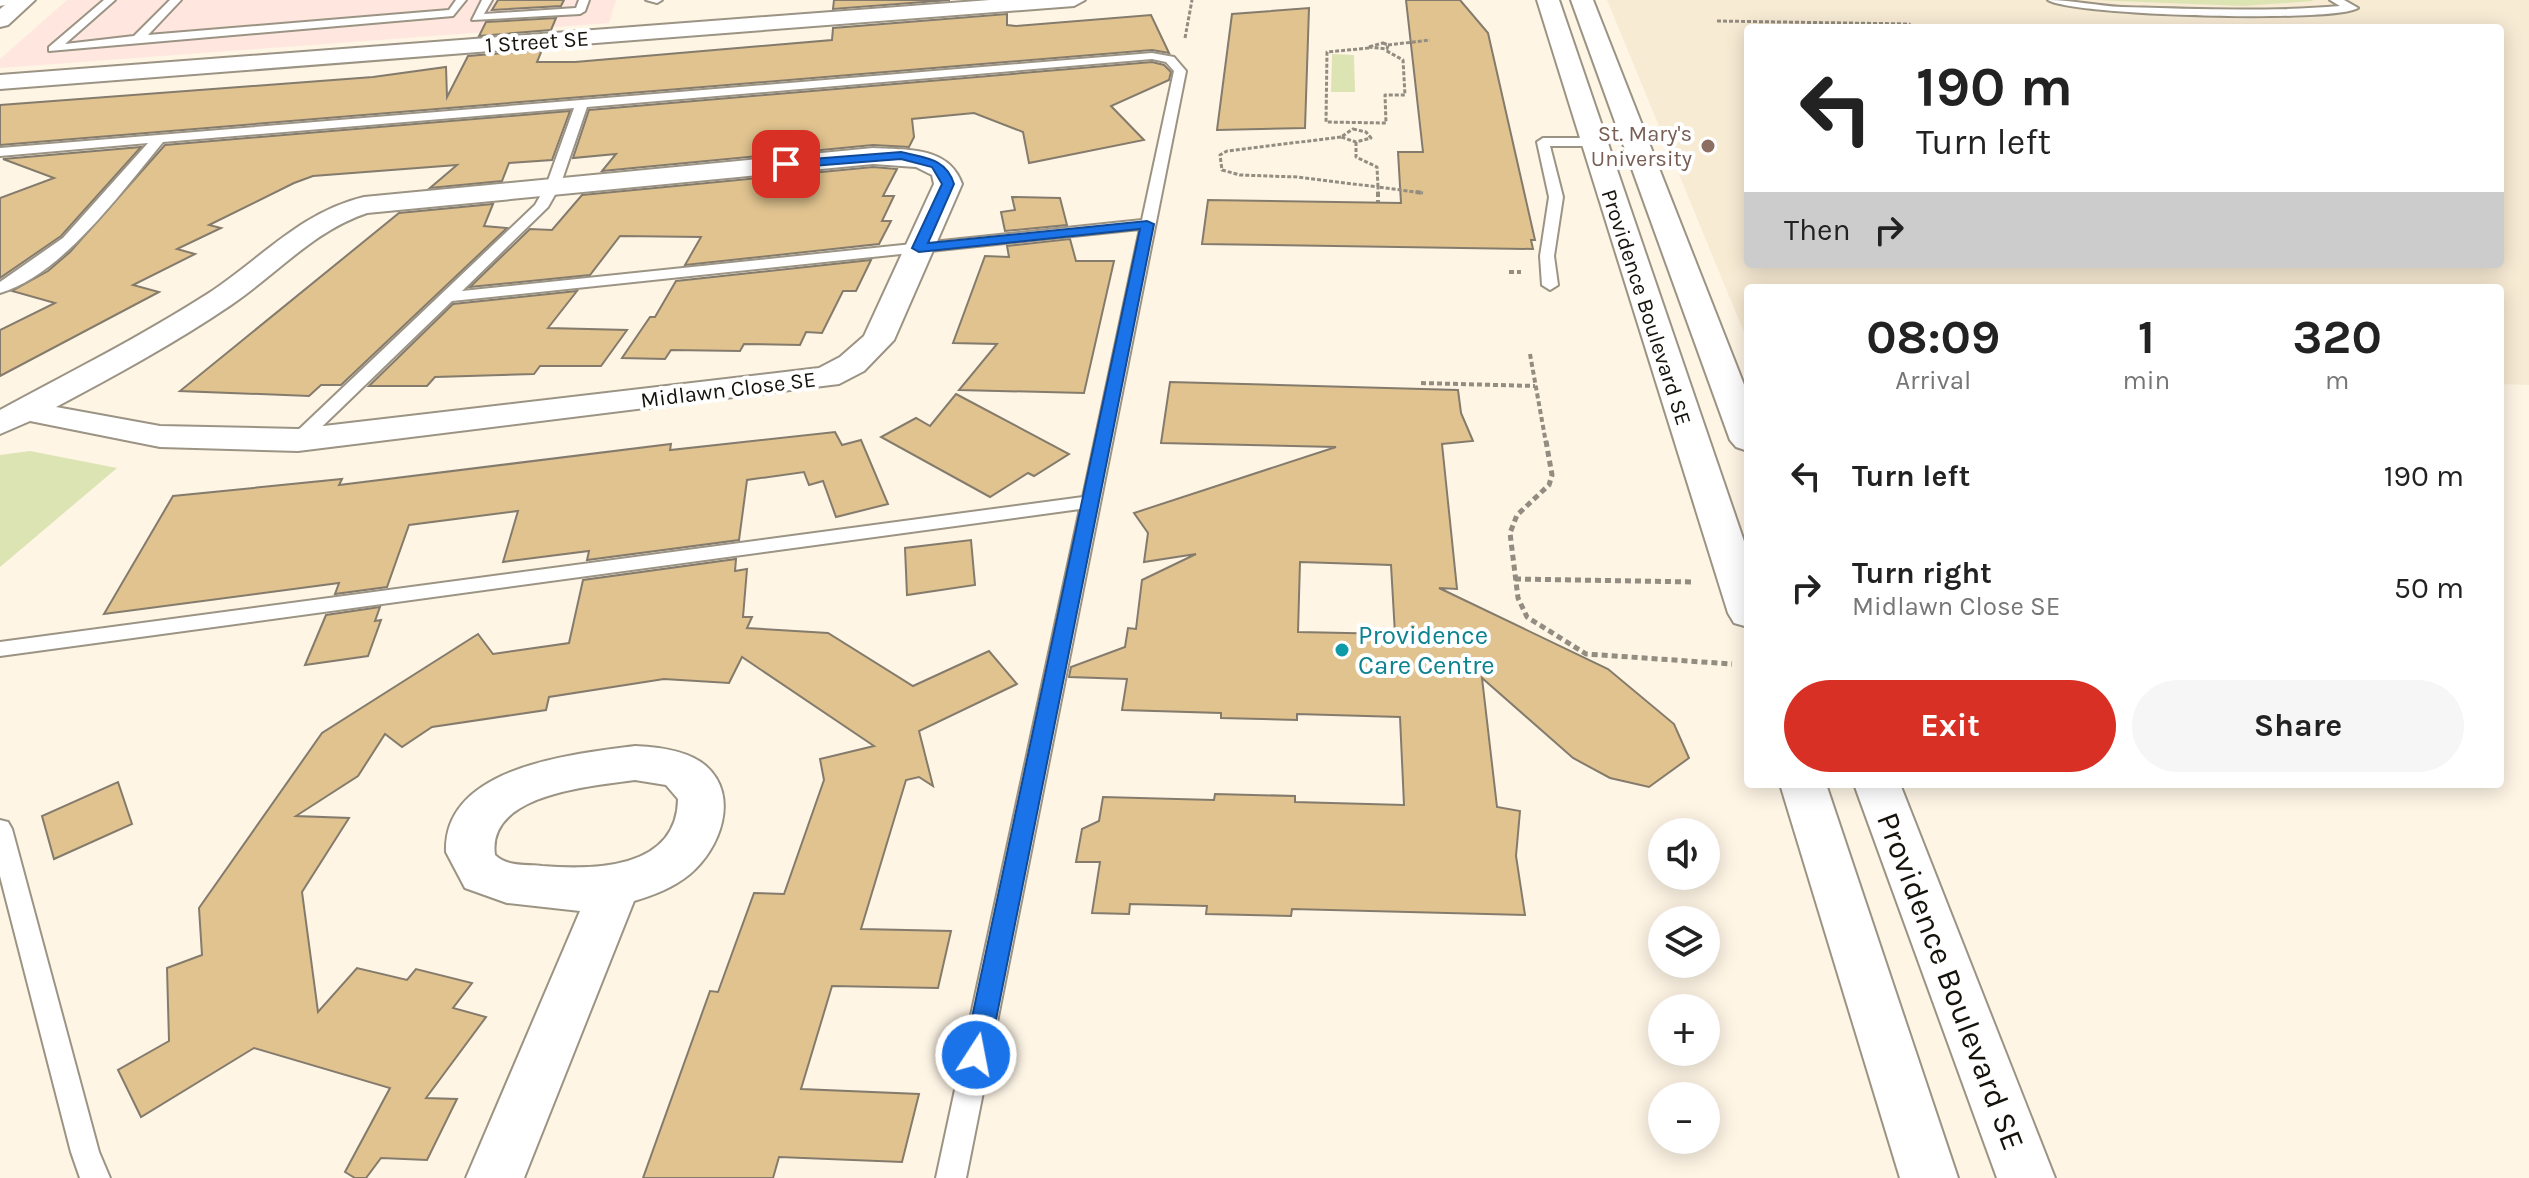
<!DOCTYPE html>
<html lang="en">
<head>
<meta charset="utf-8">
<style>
  :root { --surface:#fff; --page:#f6f6f6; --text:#222; --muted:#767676; --accent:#d93025 }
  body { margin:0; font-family:Karla,sans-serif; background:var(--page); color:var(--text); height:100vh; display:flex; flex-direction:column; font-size:30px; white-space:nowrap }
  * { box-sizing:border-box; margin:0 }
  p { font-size:26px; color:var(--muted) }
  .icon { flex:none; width:44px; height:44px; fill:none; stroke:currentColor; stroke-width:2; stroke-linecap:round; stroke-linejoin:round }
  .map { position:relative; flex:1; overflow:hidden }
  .drawer { position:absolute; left:1744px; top:284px; width:760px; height:504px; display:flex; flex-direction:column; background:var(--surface); border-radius:8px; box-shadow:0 4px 20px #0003 }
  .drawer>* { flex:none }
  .top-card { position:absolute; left:1744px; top:24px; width:760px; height:244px; border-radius:8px; box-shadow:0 4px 20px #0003; background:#fff; color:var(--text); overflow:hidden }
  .tools { position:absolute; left:1648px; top:818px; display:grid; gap:16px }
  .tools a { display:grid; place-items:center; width:72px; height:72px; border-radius:50%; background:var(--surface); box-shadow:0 4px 20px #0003; font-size:40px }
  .pin { position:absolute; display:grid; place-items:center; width:68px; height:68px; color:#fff; margin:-34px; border-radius:16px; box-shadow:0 4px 12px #0006 }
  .me { position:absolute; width:88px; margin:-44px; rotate:11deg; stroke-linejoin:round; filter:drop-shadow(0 0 6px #0008) }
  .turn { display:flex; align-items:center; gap:28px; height:168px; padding:0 40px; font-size:36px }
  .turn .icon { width:104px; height:104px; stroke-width:2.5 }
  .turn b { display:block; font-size:56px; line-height:68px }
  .then { display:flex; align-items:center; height:76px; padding:0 40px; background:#0003; gap:16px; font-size:30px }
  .eta { display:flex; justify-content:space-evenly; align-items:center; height:136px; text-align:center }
  .eta b { font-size:48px; font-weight:700; line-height:56px }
  .button { display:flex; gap:16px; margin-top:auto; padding:16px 40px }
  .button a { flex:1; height:92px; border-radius:48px; background:var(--accent); color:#fff; font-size:32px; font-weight:700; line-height:92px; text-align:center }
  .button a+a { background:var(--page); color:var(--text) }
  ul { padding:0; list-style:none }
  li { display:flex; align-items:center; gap:24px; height:112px; padding:0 40px }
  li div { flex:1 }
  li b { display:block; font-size:30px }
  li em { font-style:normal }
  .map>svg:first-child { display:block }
  .commercial { fill:#ffe6de }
  .built { fill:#f8ebd4; fill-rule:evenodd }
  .green { fill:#dde4b3 }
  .building { fill:#e0c38f; stroke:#847b6d; stroke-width:2; fill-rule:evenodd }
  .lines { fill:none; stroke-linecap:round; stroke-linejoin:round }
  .lane-casing { stroke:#9b9384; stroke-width:4 }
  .street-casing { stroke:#9b9384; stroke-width:4 }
  .path-far2 { stroke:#928c81; stroke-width:3; stroke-dasharray:4 2; stroke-linecap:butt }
  .path-far1 { stroke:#928c81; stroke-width:4; stroke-dasharray:5 3; stroke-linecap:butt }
  .path { stroke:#928c81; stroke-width:5; stroke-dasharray:6 4; stroke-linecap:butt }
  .lane { fill:#fff; fill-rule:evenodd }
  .street { fill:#fff; fill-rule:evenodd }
  .route { fill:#1a73e8; stroke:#114b97; stroke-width:2 }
  .education-dot { fill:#8d6e63; stroke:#fff; stroke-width:3 }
  .culture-dot { fill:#0f9aa8; stroke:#fff; stroke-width:3 }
  .labels { text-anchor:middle; stroke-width:8; stroke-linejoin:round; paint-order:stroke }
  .far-street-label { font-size:22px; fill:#16130d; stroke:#fff }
  .far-education-label { font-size:22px; fill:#785e54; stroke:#fff; text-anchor:end }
  .culture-label { font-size:26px; fill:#0d838f; stroke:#fff; text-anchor:start }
  .near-street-label { font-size:32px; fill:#16130d; stroke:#fff }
</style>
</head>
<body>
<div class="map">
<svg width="2529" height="1178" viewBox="0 0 2529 1178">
  <rect width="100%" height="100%" fill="#fef5e5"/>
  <!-- commercial -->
  <path class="commercial" d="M67 0H616L609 23 0 68V59Z"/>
  <!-- built -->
  <path class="built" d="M1607 0H2529V385L2500 384V288H1748V342ZM1748 28H2500V264H1748Z"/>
  <!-- green -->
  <g class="green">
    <path d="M2094 0H2312L2313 1 2243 6Z"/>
    <path d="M1332 54 1354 55 1355 92H1331Z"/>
    <path d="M30 451 117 468 0 567V455Z"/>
  </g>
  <!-- building -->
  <g class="building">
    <path d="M498 0H564L561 6 492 10Z"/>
    <path d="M834 0H950L833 9Z"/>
    <path d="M1406 0H1460L1488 33 1535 240H1531L1533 249 1202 244 1208 200 1401 203 1398 152H1423Z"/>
    <path d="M1309 8 1305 128 1217 130 1232 14Z"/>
    <path d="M1007 14V25L1016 26 1151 15 1169 53 1152 50 0 145V105L373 77 446 67 447 97 468 56 542 50 537 62H575L832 40 833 28Z"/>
    <path d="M556 18 551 30 479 36 486 22Z"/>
    <path d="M1152 62 1164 65 1171 72 1169 80 1111 106 1144 140 1029 163 1023 132 974 113 912 119 914 137 909 147 873 145 602 171 616 154 573 158 589 110Z"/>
    <path d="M570 111 552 160 509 163 502 181 430 188 457 165 313 176 294 183 209 225 221 228 177 249 195 254 133 285 159 292 0 376V330L55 303 12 291 48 271 70 252 165 145Z"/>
    <path d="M141 147 61 236 0 278V198L54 178 3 159Z"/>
    <path d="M873 167 897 169 883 196H894L882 221H891L879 244 685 265 701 237 620 236 590 275 470 287 530 229 552 230 582 195Z"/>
    <path d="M1012 197 1060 198 1067 225 1005 231 1001 212 1015 210Z"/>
    <path d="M493 204 484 226 507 228 341 385H321L309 396 180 391 399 213Z"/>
    <path d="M1070 239 1076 261H1114L1084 393 959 390 997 344 953 343 985 256 1009 257 1007 246Z"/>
    <path d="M871 260 856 291H843L822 333 806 332 800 345 744 344 740 351 671 350 665 359 622 358 650 317H655L676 281Z"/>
    <path d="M577 291 548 328 627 330 601 366H540L534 374 435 377 427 386H369L453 304Z"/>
    <path d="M1170 382 1458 390 1461 413 1473 441 1442 444 1457 589 1439 588 1608 669 1674 724 1689 758 1649 787 1610 778 1573 758 1482 678 1497 807 1520 811 1516 856 1525 915 1292 909 1291 916 1206 914 1207 906 1130 904 1129 914 1092 913 1100 862H1076L1082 829 1099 821 1103 797 1214 800 1215 794 1295 796V802L1404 805 1400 717 1297 714V720L1221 718V713L1122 710 1127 679 1069 677 1071 667 1125 647 1128 628 1136 629 1142 580 1196 554 1144 562 1148 533 1134 513 1336 447 1161 443ZM1300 562 1391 565 1395 634 1298 632Z"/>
    <path d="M956 394 1069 454 1034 476 1028 473 990 497 881 437 916 418 930 426Z"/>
    <path d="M835 432 842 445 861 440 888 504 836 517 823 481 809 485 804 472 747 480 739 540 587 560 589 551 503 562 518 511 409 525 387 587 335 594 339 583 104 614 173 496 342 479 339 485 671 444 670 450Z"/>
    <path d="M971 540 975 585 907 595 905 548Z"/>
    <path d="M736 559 735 571 747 569 743 617H752L747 628 828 633 913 686 989 651 1017 684 919 731 933 786 919 777 906 780 861 929 951 931 938 988 832 986 801 1089 919 1094 902 1162 779 1157 773 1178H643L710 991 718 992 754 893 784 894 824 780 820 759 874 746 742 657 729 683 664 679 549 697 546 710 432 727 402 747 385 734 358 776 296 816 349 818 302 892 318 1012 357 968 407 980 416 969 472 983 453 1008 486 1017 426 1098 457 1099 427 1160 381 1158 366 1178H355L345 1172 390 1088 254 1048 141 1117 118 1070 169 1041 167 968 202 955 199 908 322 733 478 634 493 654 569 643 583 580Z"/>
    <path d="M380 607 375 621 381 620 368 656 305 665 326 615Z"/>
    <path d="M118 782 132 824 54 859 42 816Z"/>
  </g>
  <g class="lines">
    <defs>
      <g id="lane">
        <path d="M0 0H29L0 6Z"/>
        <path d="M104 0H115L65 44 134 36 170 0H181L148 35 449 10 456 0H466L453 16 49 51V47Z"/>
        <path d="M482 0H492L484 14 576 8 579 0H589L585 11 580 14 472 20Z"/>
        <path d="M646 0H662L657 3Z"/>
        <path d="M2048 0C2073 0 2097 6 2122 7 2194 9 2268 12 2340 6L2330 0H2344L2358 8C2335 23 2073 16 2048 0Z"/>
        <path d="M1152 53 1174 57 1186 71 966 1178H936L1080 509 0 656V642L1083 497 1140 229 452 301 304 444H292L289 440 292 436 535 205 546 186 574 108 163 142C123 190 62 275 0 293V282L63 238 148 143 0 156V148ZM1152 59 1166 62 1174 71 1142 220 462 291 548 207 560 186 587 107Z"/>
        <path d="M1543 138H1592L1598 142 1592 146H1550L1563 197 1554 256 1558 285 1550 290 1542 285 1540 256 1549 197 1537 142Z"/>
        <path d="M0 820 8 822 12 829 99 1152 110 1178H80L71 1152 0 876Z"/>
      </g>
      <g id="street">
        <path d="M11 0H35L8 25 0 27V9Z"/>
        <path d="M990 0H1085L1074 6 0 89V75Z"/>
        <path d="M1537 0H1559L1748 553V627L1734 623 1728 613Z"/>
        <path d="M1571 0H1593L1748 395V451L1736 447 1730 440Z"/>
        <path d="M873 148C906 150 949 146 962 184L894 340 864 371 839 384 298 451 160 447 30 421 0 434V410C70 372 142 336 209 293 262 258 301 212 364 197ZM873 164 916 167 932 175 934 184 864 336 840 357 819 368 298 429 160 426 56 407C116 375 175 343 231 305 277 274 313 231 367 213Z"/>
        <path d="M635 746C657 747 688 750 706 766 740 796 720 849 690 874 673 888 654 895 634 901L524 1178H466L580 911 507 903 465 888 446 852C443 766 574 754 635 746ZM635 780 666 785 678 799C677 870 593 870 542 866 526 864 507 867 495 855 486 793 594 786 635 780Z"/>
        <path d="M1780 784H1826L1958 1178H1900Z"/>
        <path d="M1854 784H1900L2055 1178H1997Z"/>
      </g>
    </defs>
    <!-- lane casing -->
    <use href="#lane" class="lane-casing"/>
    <!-- street casing -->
    <use href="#street" class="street-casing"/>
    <!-- path-far2 -->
    <g class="path-far2">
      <path d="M1717 21 1909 24 1912 28"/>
      <path d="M1185 38 1192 0"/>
      <path d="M1383 43 1388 45 1387 49 1368 47Z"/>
      <path d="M1388 45 1430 40"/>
      <path d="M1369 48 1327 52 1326 122 1386 123 1385 95H1405L1403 60 1385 50"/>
      <path d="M1353 129 1366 132 1371 138 1356 142 1341 137Z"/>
      <path d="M1341 137 1227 151 1220 155 1222 170 1240 175 1297 177 1378 187V194"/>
      <path d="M1356 142V157L1377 167 1378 187 1423 193"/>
    </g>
    <!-- path-far1 -->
    <g class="path-far1">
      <path d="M1378 192V202"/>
      <path d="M1416 192 1423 193"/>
      <path d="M1509 272H1521"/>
      <path d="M1530 354 1546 443"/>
      <path d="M1421 383 1535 386"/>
    </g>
    <!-- path -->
    <g class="path">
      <path d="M1546 441 1552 475 1549 485 1517 515 1510 533 1518 598 1527 617 1586 654 1732 664"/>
      <path d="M1515 579 1694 582"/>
    </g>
    <!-- lane -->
    <use href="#lane" class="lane"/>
    <!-- street -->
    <use href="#street" class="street"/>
  </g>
  <!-- route -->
  <path class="route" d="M901 152C925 158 946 158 954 184L928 243 1147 221 1154 224 989 1055 985 1063 976 1067 968 1063 964 1055 1140 229 919 252 912 248 942 184 932 167 901 159 786 168 780 164 786 161Z"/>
  <!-- markers -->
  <circle class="education-dot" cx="1708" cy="146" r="8"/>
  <circle class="culture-dot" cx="1342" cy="650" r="8"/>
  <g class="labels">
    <!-- far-street labels -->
    <g class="far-street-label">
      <text transform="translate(537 41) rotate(-4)" y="8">1 Street SE</text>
      <text transform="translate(1647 307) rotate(72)" y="8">Providence Boulevard SE</text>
      <text transform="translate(728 389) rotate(-7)" y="8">Midlawn Close SE</text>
    </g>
    <!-- far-education labels -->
    <g class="far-education-label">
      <text x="1692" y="141">St. Mary's<tspan x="1692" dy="25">University</tspan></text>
    </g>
    <!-- culture labels -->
    <g class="culture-label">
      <text x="1358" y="644">Providence<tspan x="1358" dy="30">Care Centre</tspan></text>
    </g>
    <!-- near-street labels -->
    <g class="near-street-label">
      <text transform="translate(1951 981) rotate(69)" y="11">Providence Boulevard SE</text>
    </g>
  </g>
</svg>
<div class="tools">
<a><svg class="icon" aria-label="sound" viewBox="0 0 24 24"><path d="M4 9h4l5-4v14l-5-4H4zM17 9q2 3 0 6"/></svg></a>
<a><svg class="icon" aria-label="layers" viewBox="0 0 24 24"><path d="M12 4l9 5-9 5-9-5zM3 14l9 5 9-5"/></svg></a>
<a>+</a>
<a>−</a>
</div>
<div class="pin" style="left:786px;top:164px;background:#d93025"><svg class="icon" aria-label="arrive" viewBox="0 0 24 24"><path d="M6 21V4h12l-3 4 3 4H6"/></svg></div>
<svg class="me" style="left:976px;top:1055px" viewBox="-20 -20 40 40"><circle r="17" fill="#1a73e8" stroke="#fff" stroke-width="3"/><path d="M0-11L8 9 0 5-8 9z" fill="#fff"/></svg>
<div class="top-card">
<div class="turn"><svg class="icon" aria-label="left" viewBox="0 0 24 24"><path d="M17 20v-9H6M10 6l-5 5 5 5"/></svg><div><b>190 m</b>Turn left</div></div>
<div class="then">Then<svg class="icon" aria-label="right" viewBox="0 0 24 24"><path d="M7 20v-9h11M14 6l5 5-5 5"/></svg></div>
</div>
<section class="drawer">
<div class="eta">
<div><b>08:09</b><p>Arrival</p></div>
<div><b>1</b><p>min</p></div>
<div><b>320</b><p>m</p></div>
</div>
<ul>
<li><svg class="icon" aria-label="left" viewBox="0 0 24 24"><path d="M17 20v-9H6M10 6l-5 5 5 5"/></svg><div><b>Turn left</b></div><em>190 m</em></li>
<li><svg class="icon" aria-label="right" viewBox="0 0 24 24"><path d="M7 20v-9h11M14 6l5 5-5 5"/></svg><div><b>Turn right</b><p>Midlawn Close SE</p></div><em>50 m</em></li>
</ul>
<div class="button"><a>Exit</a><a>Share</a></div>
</section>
</div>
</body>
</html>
